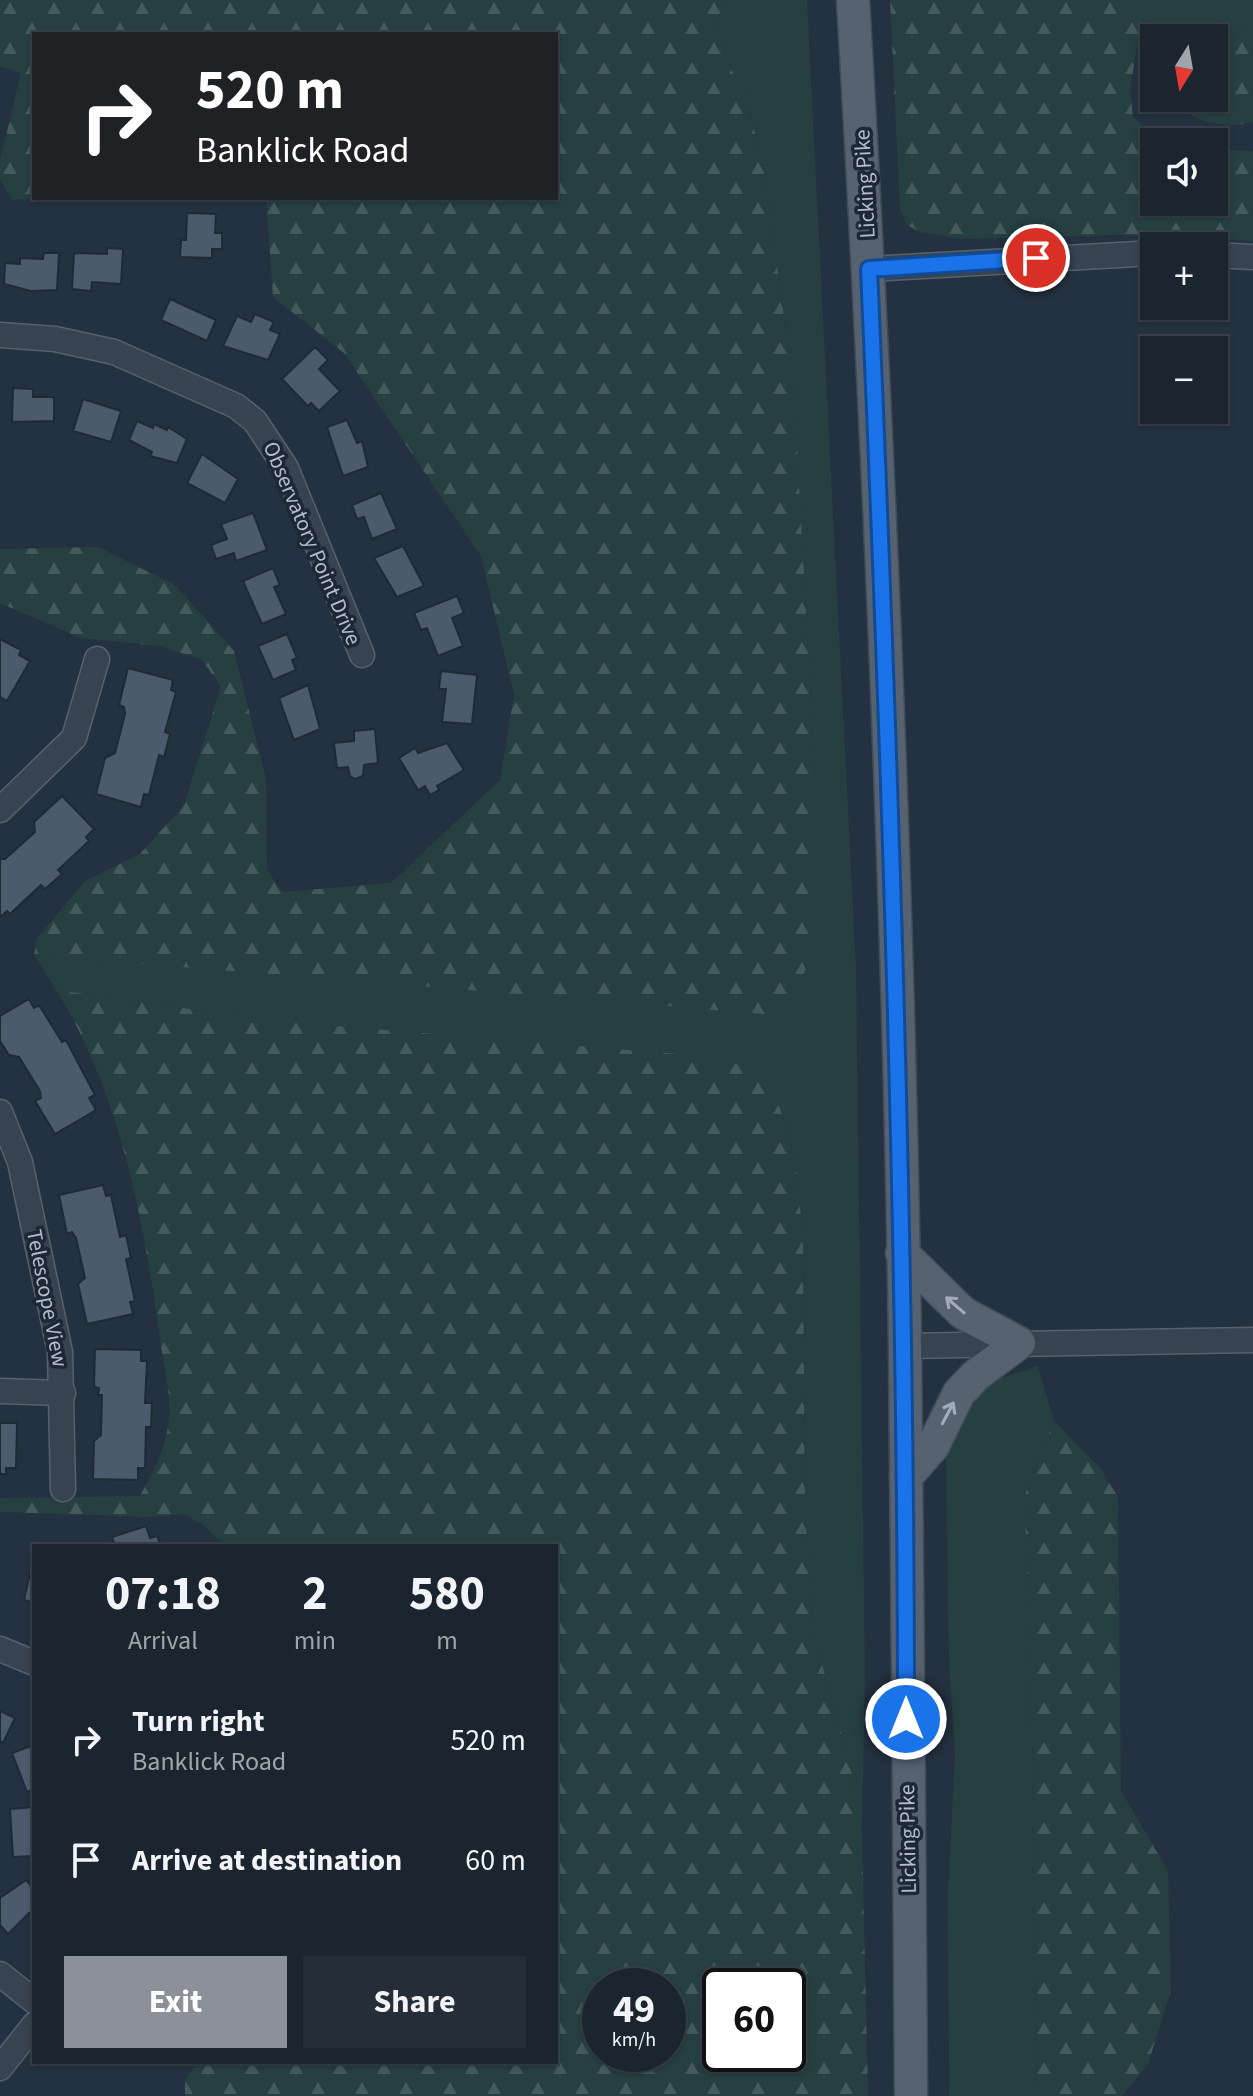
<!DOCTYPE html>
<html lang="en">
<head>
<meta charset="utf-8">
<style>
  :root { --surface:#1b2530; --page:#242d38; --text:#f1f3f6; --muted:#a0a5ab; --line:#39424c; --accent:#8c9099 }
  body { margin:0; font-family:"Source Sans 3",sans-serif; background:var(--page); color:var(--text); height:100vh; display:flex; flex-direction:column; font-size:30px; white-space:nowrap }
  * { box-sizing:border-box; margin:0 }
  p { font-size:26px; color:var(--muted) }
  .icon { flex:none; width:44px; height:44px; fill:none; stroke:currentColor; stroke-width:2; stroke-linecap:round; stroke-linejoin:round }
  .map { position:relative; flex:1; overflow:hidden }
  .sheet { position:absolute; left:32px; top:1544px; width:526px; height:520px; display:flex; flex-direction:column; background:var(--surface); border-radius:0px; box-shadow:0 2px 6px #0004,0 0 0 2px var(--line) }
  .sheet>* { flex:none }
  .hud { position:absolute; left:32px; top:32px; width:526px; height:168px; border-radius:0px; box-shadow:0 2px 6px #0004,0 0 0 2px var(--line); background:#202124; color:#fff; overflow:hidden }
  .needle { width:52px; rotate:191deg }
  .controls { position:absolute; left:1140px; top:24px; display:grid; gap:16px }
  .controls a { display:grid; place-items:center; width:88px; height:88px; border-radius:0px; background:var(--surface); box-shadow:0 2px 6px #0004,0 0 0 2px var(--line); font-size:40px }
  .speed { position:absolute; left:582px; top:1968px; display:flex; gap:16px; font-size:40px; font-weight:700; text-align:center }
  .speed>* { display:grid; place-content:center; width:104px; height:104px; border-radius:50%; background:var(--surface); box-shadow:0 2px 6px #0004,0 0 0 2px var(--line); line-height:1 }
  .speed small { font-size:20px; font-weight:400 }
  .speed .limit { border:4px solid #111; border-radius:12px; background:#fff; color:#111 }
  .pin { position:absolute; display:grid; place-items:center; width:68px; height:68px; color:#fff; margin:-34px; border:4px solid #fff; border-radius:50%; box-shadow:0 2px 8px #0007 }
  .me { position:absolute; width:88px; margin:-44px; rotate:0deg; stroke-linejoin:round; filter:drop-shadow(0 0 6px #0008) }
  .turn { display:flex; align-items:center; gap:28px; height:168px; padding:0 32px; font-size:36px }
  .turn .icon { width:104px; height:104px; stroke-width:2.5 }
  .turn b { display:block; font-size:56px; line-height:68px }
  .eta { display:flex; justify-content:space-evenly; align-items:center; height:136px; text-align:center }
  .eta b { font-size:48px; font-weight:700; line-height:56px }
  .button { display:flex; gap:16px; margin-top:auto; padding:16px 32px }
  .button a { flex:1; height:92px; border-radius:0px; background:var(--accent); color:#fff; font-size:32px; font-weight:700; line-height:92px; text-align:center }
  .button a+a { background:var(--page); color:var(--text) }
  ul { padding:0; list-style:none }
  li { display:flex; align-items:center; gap:24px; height:120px; padding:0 32px }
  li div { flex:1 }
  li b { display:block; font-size:30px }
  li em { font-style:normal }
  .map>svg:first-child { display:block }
  .grass { fill:#263f41 }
  .forest { fill:url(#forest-firs); fill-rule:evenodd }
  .building { fill:#4d5a6b; stroke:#1f2a37; stroke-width:2 }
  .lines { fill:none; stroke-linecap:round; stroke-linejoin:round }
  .minor-casing { stroke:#56616d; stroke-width:27 }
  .major-casing { stroke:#414c59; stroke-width:35 }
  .minor { stroke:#384350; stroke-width:24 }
  .major { stroke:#566270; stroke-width:32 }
  .oneway { stroke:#a1acb8 }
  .route-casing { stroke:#114b97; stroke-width:20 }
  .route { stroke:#1a73e8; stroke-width:14 }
  .labels { text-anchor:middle; stroke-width:7; stroke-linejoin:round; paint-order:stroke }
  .street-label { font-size:22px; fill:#b4beca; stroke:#1d2835 }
</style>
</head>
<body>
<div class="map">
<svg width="1253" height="2096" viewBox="0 0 1253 2096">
  <defs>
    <pattern id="forest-firs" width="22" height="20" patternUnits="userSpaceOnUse" patternTransform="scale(2)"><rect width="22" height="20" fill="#263f41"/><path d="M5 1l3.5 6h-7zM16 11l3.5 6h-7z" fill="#43595b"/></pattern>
  </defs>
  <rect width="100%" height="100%" fill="#243140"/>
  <!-- grass -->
  <g class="grass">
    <path d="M726 0H807L856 967 865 1678 862 1832 851 1770 815 1638 805 1514 803 1235 795 1156 780 1108 276 1021 56 990 34 955 788 1015 815 944V779L794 389 764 172 744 85 733 73 715 25Z"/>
    <path d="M1145 0H1253V29L1182 34 1141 21Z"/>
    <path d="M1038 1366 1054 1421 1024 1497 1031 1665 1037 2096H949L948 1895 955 1751 949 1665 946 1453 959 1408 990 1381Z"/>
  </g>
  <!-- forest -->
  <g class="forest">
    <path d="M0 0H726L715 25 733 73 744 85 764 172 794 389 815 779V944L788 1016 34 955 37 938 85 881 140 854 184 805 221 686 201 659 158 646 81 638 0 603V549L98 547 175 585 234 651 266 779 267 870 282 892 391 883 500 780 514 695 481 556 344 353 273 297 266 198H556V34H34V198L12 200 0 179V160L21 74 0 66Z"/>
    <path d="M890 0H1145L1130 89 1133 117 1159 139 1177 142H1154V202H1214V149L1253 151V241L1121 235 962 239 919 232 906 224 900 207Z"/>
    <path d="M1253 29V122C1222 130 1198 120 1170 105L1169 98H1214V38H1181L1182 34Z"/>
    <path d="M56 990 276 1021 727 1058 757 1078 780 1108 795 1156 803 1235 805 1514 815 1638 851 1770 862 1832 868 2096H185V2081L198 2062H556V1546H225L204 1526 184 1514 152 1517 0 1512V1498L140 1496C154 1470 167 1447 169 1417 171 1392 163 1363 160 1339 144 1221 120 1092 56 990ZM600 1986H668V2054H600ZM720 1986H788V2054H720Z"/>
    <path d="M1054 1421 1100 1468 1118 1497 1121 1791 1168 1871 1171 1991 1148 2064 1122 2096H1037L1031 1665 1024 1497Z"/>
  </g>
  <!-- building -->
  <g class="building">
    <path d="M187 213 216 214 215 233H222V249H212V258L180 257 181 240H186Z"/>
    <path d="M107 248 123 249 121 284 92 282 91 291 72 289 74 253 107 254Z"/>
    <path d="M44 253H59L57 290 31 291 4 284 5 263 20 264V258L43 259Z"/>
    <path d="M170 299 216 320 207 341 161 320Z"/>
    <path d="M255 314 274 322 270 330 280 334 268 360 223 346 237 316 251 322Z"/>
    <path d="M315 347 328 360 319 369 340 391 319 411 311 403 308 406 282 379Z"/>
    <path d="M13 388 33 389V397H54V421L12 422Z"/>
    <path d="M83 399 121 411 111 442 73 431Z"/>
    <path d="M347 420 357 443 362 441 368 467 343 476 327 427Z"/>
    <path d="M137 421 153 428 154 424 167 430 168 427 187 439 177 463 150 456 152 452 129 440Z"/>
    <path d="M202 454 238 479 225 503 187 483Z"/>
    <path d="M381 493 397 529 372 539 364 517 357 519 352 505Z"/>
    <path d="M253 513 267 550 236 561 234 553 216 559 211 545 227 539 221 524Z"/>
    <path d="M403 546 424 586 397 597 374 558Z"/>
    <path d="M273 568 280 585 274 587 286 614 262 624 243 581Z"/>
    <path d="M457 596 464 613 452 618 463 646 438 656 427 628 421 630 414 613Z"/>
    <path d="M287 634 297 658 292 660 296 670 273 680 258 646Z"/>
    <path d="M0 639 21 650 19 655 30 661 7 701 0 697Z"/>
    <path d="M128 668 173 680 171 690 176 692 165 732 170 734 164 757 159 755 149 795 144 794 141 807 96 794 105 758 115 753 125 714 124 707 119 705Z"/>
    <path d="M441 671 477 675 472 724 442 722 446 689H439Z"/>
    <path d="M308 685 320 729 294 740 279 698Z"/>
    <path d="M375 729 378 763 364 765 363 776 355 779 350 776 348 767 337 768 334 743 354 741V731Z"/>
    <path d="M447 743 464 770 437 786 439 790 430 795 425 786 418 790 399 758 415 748 418 753Z"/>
    <path d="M62 796 94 829 86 837 89 841 58 870 62 874 45 889 41 885 10 914 7 911 0 917V859H5L35 832 34 822Z"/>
    <path d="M29 999 34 1008 39 1005 62 1042 66 1040 95 1095 89 1098 96 1110 55 1134 35 1101 41 1098 40 1091 19 1057 9 1055 0 1041V1016Z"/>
    <path d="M103 1185 106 1196 111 1195 120 1237 126 1235 131 1258 126 1259 135 1301 130 1302 133 1314 87 1324 78 1284 85 1278 76 1238 72 1232 67 1234 59 1195Z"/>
    <path d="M95 1349 141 1350V1361H147L145 1403H152L151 1427H146L145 1468H138V1480L93 1479 94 1441 101 1435 102 1395H98L99 1388 94 1387Z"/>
    <path d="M0 1423H17L16 1468H6V1474H0Z"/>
    <path d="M146 1526 150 1538 157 1536 161 1546H115L112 1537Z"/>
    <path d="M30 1573 34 1574V1608L30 1607 31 1602 24 1600Z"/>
    <path d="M0 1711 15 1718 3 1743 0 1741Z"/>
    <path d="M34 1745V1789L27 1792 12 1753Z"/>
    <path d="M34 1807V1856L13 1857 10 1809Z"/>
    <path d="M26 1880 34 1889V1918L29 1913 8 1934 0 1925V1898Z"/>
  </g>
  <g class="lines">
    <defs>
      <g id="minor">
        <path d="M1214 255 1253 257"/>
        <path d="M869 269 1154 253"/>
        <path d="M0 335 55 339 114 352 236 406 255 421 286 468 362 655"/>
        <path d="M0 810 74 738 97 659"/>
        <path d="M0 1112 20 1162 60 1352 63 1489"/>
        <path d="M905 1346 1253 1340"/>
        <path d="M0 1391 63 1393"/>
        <path d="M0 1649 34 1663"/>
        <path d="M0 1974 34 2001"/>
        <path d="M0 2068 34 2025"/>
      </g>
      <g id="major">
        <path d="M853 0C879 449 899 898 905 1348 909 1597 908 1847 911 2096"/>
        <path d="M902 1253 963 1313 1019 1343 976 1375 959 1393 933 1446 906 1477"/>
      </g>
    </defs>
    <!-- minor casing -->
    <use href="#minor" class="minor-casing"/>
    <!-- major casing -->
    <use href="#major" class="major-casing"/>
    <!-- minor -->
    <use href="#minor" class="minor"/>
    <!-- major -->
    <use href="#major" class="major"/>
  </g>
  <!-- one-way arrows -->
  <defs><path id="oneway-shaft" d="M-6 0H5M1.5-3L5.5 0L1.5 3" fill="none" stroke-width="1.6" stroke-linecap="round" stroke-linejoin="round" transform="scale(2)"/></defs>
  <g class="oneway">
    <use href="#oneway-shaft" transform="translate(955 1305) rotate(-139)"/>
    <use href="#oneway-shaft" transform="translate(948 1413) rotate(-62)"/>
  </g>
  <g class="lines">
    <defs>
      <path id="route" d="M906 1719C906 1235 890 752 869 269L1036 258"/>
    </defs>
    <!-- route casing -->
    <use href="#route" class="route-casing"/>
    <!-- route -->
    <use href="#route" class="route"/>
  </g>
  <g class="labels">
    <!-- street labels -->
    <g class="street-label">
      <text transform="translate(864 184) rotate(-93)" y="8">Licking Pike</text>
      <text transform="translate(313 543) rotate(67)" y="8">Observatory Point Drive</text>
      <text transform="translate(48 1298) rotate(79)" y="8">Telescope View</text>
      <text transform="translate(907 1839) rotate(-91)" y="8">Licking Pike</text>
    </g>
  </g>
</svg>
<div class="controls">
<a><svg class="needle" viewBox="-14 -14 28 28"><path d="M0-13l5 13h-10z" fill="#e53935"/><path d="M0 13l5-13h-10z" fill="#a0a5ab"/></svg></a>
<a><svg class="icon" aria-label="sound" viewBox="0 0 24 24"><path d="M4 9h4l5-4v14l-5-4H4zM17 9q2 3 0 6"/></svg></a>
<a>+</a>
<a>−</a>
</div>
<div class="speed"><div>49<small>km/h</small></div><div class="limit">60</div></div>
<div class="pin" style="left:1036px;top:258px;background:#d93025"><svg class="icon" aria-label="arrive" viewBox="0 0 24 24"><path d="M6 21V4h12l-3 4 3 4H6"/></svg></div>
<svg class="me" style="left:906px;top:1719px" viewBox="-20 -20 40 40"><circle r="17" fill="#1a73e8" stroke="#fff" stroke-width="3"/><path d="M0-11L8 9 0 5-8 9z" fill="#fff"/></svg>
<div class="hud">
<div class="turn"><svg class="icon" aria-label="right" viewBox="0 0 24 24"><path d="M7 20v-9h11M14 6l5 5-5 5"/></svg><div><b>520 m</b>Banklick Road</div></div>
</div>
<section class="sheet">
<div class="eta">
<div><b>07:18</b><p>Arrival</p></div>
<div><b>2</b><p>min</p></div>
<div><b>580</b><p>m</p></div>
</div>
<ul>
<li><svg class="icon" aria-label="right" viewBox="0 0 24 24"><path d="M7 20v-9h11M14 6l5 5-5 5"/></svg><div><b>Turn right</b><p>Banklick Road</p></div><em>520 m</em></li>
<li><svg class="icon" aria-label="arrive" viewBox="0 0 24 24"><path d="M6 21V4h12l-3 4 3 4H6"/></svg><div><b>Arrive at destination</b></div><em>60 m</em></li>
</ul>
<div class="button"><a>Exit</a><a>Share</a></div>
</section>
</div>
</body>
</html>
